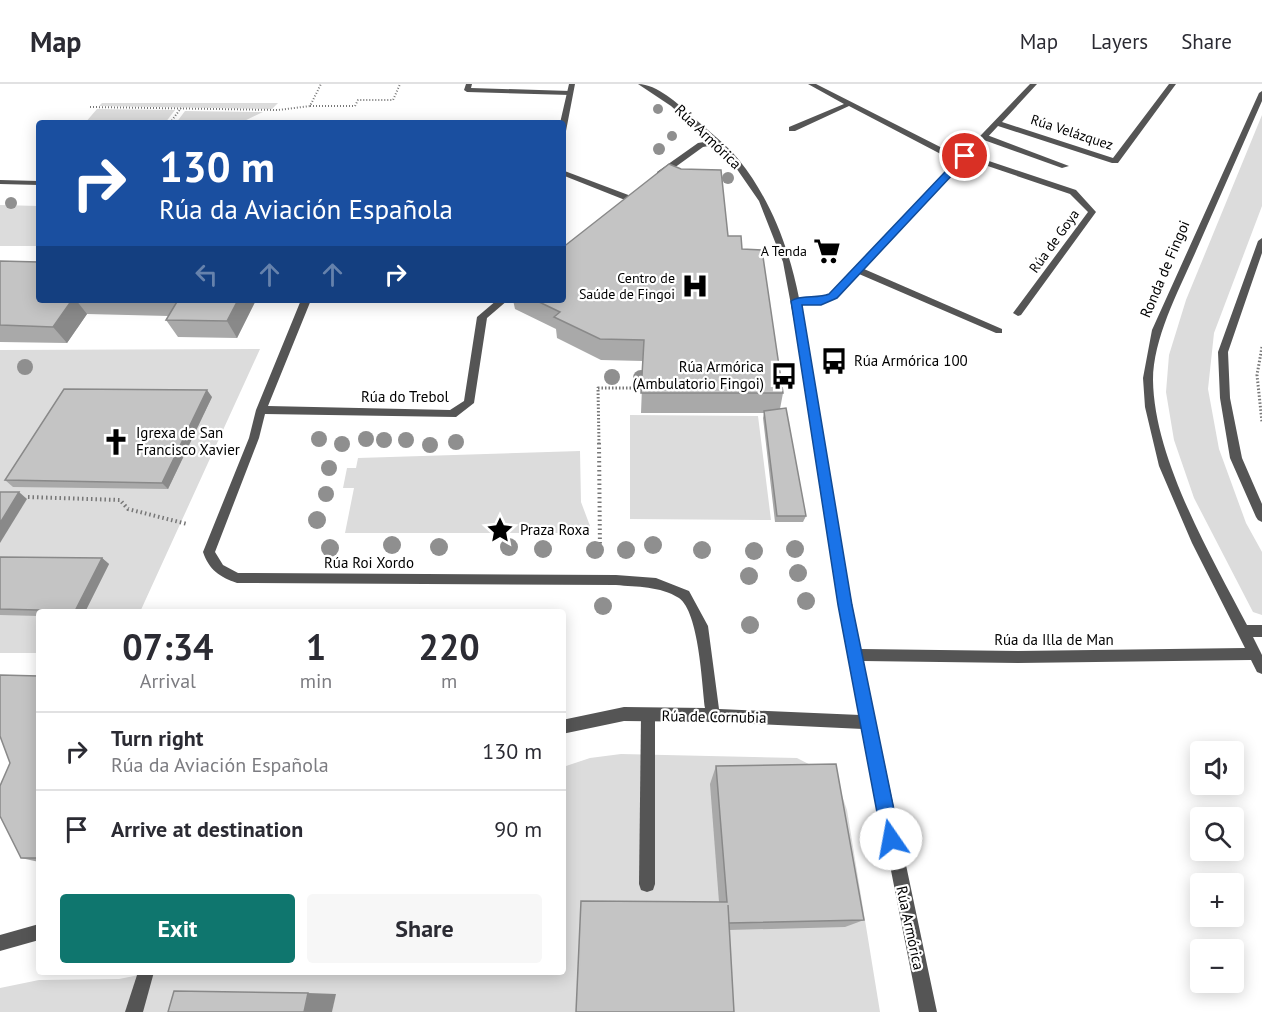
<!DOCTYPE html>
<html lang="en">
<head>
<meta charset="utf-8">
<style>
  :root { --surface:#fff; --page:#f7f7f7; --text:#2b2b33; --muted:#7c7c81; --line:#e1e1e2; --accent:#0f766e }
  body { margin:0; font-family:"PT Sans",sans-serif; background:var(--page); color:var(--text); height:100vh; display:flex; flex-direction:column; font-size:22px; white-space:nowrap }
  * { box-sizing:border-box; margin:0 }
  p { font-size:20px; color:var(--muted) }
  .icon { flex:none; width:33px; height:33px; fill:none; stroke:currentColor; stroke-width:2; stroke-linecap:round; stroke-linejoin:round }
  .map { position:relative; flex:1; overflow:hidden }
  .sheet { position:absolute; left:36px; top:525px; width:530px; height:366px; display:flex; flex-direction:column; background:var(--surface); border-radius:6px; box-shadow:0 3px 15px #0003 }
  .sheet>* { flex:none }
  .banner { position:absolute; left:36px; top:36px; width:530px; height:183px; border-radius:6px; box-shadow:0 3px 15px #0003; background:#1a4fa0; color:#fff; overflow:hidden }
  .fabs { position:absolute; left:1190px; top:657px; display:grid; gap:12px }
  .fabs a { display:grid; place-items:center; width:54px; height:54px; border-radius:6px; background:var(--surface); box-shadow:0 3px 15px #0003; font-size:30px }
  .pin { position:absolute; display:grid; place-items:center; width:51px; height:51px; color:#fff; margin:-26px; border:3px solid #fff; border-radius:50%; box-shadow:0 2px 6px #0007 }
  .me { position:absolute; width:66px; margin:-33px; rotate:348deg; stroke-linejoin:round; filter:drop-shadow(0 0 4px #0008) }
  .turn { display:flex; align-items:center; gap:21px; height:126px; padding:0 24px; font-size:27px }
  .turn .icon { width:78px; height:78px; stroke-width:2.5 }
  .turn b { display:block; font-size:42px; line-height:51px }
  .lanes { display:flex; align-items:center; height:57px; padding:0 24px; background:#0003; justify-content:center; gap:30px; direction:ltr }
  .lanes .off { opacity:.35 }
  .eta { display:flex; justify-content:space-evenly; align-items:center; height:102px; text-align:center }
  .eta b { font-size:36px; font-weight:700; line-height:42px }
  .action { display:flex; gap:12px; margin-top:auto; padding:12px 24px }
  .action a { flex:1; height:69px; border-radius:6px; background:var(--accent); color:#fff; font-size:24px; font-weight:700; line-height:69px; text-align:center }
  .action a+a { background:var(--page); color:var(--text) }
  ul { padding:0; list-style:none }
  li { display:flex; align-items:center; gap:18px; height:78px; padding:0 24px; border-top:2px solid var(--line) }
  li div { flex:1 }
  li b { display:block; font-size:22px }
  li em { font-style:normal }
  header { display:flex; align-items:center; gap:36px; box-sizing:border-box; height:84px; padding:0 30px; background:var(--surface); border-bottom:2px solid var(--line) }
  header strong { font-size:28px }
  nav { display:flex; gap:33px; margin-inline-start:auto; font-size:21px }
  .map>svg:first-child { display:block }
  .green { fill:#dcdcdc }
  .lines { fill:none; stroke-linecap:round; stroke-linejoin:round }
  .path-far2 { stroke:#777; stroke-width:2; stroke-dasharray:1 2; stroke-linecap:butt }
  .path-far1 { stroke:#777; stroke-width:3; stroke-dasharray:1.5 2; stroke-linecap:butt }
  .path { stroke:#777; stroke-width:4; stroke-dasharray:1.5 3; stroke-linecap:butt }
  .service { fill:#555; fill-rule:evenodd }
  .minor { fill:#555; fill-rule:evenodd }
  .tree { fill:#8f8f8f }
  .wall { fill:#a9a9a9 }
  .shaded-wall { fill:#898989 }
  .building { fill:#c4c4c4; stroke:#898989; stroke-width:1.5 }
  .route { fill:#1a73e8; stroke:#114b97; stroke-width:1.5 }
  .labels { text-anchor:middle; stroke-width:4.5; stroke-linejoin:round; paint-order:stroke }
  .far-street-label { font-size:14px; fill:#000; stroke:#fff }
  .far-poi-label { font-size:14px; fill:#000; stroke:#fff; text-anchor:end }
  .street-label { font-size:15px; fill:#000; stroke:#fff }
  .poi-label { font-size:15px; fill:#000; stroke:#fff; text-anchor:start }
</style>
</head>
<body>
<header>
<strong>Map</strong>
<nav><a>Map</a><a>Layers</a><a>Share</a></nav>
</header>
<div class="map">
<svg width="1262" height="928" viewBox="0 0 1262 928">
  <rect width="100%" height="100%" fill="#fff"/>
  <!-- green -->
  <g class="green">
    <path d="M102 19H278L272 25 99 22Z"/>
    <path d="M97 25 175 26 165 39H85Z"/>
    <path d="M185 27 263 28 240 39H176Z"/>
    <path d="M1262 31V122L1214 249 1208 305 1219 365 1246 439 1262 468V531L1253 528 1194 414 1174 356 1166 308 1169 271 1186 216Z"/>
    <path d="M0 121 39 122V162H0Z"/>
    <path d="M260 265 140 528H39V569H0V266Z"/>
    <path d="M630 331 758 332 771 436 630 435Z"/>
    <path d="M580 367 581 418 590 442 583 449H345L354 404H343L347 384H356L358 374Z"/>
    <path d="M621 670 797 674 836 694 847 726 880 928H725L720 826 581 928H332L335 910 208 928H0V904L39 896 119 895 154 888H562L563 683 590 674Z"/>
  </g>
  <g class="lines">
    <!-- path-far2 -->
    <g class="path-far2">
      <path d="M310 22H355L358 16H393L400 0"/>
      <path d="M90 23 278 26 310 22 321 0"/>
      <path d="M170 39 181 24"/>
    </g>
    <!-- path-far1 -->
    <g class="path-far1">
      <path d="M1262 263 1257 291 1262 338"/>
      <path d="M599 360 598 304H645"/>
    </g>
    <!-- path -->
    <g class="path">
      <path d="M599 359 600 467"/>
      <path d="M28 413 120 416 128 425 187 440"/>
    </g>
    <!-- service -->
    <g class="service">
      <path d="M466 0H472L471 4 570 7 573 9 570 11 467 8 464 6Z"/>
      <path d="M981 51H987L1069 82 1062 84 981 55Z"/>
      <path d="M648 625 653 627 655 632V800L653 806 647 808 641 806 639 800 641 632 643 627Z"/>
      <path d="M138 888H154L143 928H125Z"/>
    </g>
    <!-- minor -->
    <g class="minor">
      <path d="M569 0H575L566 47 562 49V39H560Z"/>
      <path d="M638 0C657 0 678 20 692 32 708 47 725 59 739 76 771 116 789 164 799 214H820L830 210 956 78 849 22 795 47H789V43L844 20 808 0H816L960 73 1030 0H1037L1002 38 1113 74 1169 0H1176L1118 79H1112L998 42 971 71 1076 106 1096 128 1021 231 1018 232 1013 229 1088 128 1070 110 967 75 864 185 1002 245V249H996L859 190C836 214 835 220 800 220 823 334 837 451 861 565L1018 567 1245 564 1192 459 1159 382 1145 323 1143 294 1152 246 1259 9 1262 7V17C1240 67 1218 117 1196 167 1179 206 1153 254 1153 296 1154 375 1211 472 1247 541H1262V553H1253L1262 571V590L1257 588 1251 576 1018 579 863 577 937 928H919L863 645 713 638 624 637 562 650V636L624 623 705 624C702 600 699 528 679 514 660 502 637 503 616 501L237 499C220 493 209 486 203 468L249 354 256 326 301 216H311L268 322 450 326 464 317 477 233 497 216H508L487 234 474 319 456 333 265 330 259 354 215 468 223 481 238 489 616 491 656 494 689 507 708 542 719 625 860 631 839 521 802 280 783 178 759 117 732 78 714 61 703 63 663 92H657V88L698 59 710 57 671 22Z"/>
      <path d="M562 86 631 112 632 114 625 116 562 91Z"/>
      <path d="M0 96 39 97V101L0 100Z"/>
      <path d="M1262 154V169L1228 268 1230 314 1242 374 1262 420V438L1258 436 1256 433 1230 374 1220 314 1218 268 1258 157Z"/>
      <path d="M39 840V856L0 867V851Z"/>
    </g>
  </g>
  <!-- trees -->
  <g class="tree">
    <circle cx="658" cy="25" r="5"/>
    <circle cx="672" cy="52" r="5"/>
    <circle cx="659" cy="65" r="6"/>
    <circle cx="728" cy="94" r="6"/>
    <circle cx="11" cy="119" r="6"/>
    <circle cx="25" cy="283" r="8"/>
    <circle cx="612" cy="293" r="8"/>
    <circle cx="641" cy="294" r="8"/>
    <circle cx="319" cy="355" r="8"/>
    <circle cx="366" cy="355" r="8"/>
    <circle cx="384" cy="356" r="8"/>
    <circle cx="406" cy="356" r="8"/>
    <circle cx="456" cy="358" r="8"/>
    <circle cx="342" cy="360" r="8"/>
    <circle cx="430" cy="361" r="8"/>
    <circle cx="329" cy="384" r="8"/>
    <circle cx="326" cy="410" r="8"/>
    <circle cx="317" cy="436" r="9"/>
    <circle cx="392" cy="461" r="9"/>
    <circle cx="653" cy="461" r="9"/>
    <circle cx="439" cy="463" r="9"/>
    <circle cx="509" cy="463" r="9"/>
    <circle cx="330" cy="464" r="9"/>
    <circle cx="543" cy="465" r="9"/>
    <circle cx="795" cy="465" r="9"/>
    <circle cx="595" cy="466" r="9"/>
    <circle cx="626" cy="466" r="9"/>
    <circle cx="702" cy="466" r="9"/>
    <circle cx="754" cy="467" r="9"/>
    <circle cx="798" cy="489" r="9"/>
    <circle cx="749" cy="492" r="9"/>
    <circle cx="806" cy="517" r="9"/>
    <circle cx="603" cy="522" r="9"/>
    <circle cx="750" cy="541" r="9"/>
  </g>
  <!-- wall -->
  <g class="wall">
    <path d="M728 152 783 309 780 325 806 432 803 438H775L763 334 764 329H641L643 277 601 276 557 254 556 245 515 225 513 216H562Z"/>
    <path d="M0 177 39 216H256L237 254 178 253 166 236 169 232 87 230 67 259 0 258Z"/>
    <path d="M212 313 168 405 13 403 5 396Z"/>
    <path d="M0 473 102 474 109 480 85 528H39V532L0 531Z"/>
    <path d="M39 592V778L21 774 10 679Z"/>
    <path d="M716 682 864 836 845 843 729 846 719 818 710 700Z"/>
  </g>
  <!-- shaded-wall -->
  <g class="shaded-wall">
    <path d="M72 216H76L87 230 67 259 53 243Z"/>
    <path d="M238 216H256L237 254 227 237Z"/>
    <path d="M207 306 212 313 168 405 162 399Z"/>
    <path d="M19 408 27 415 0 459V439Z"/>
    <path d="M102 474 109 480 85 528H77L75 527Z"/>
    <path d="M308 909 336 910 332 928H304Z"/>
  </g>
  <!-- building -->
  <g class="building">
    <path d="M669 80 681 85 721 86 728 152H741L742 165 762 166 783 309H641L644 256 600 255 554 233 560 228 535 216H562V164Z"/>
    <path d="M0 177 39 178V216H72L53 243 0 241Z"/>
    <path d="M178 216H238L227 237 166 236Z"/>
    <path d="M64 305 207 306 162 399 5 396Z"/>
    <path d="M786 324 806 432H777L764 327Z"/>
    <path d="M0 408H19L0 439Z"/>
    <path d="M0 473 102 474 75 527 0 525Z"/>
    <path d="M0 591 39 592V774H21L0 732V702L10 679 0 652Z"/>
    <path d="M836 680 864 836 729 839 728 821 734 928H576L581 817 727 818 716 682Z"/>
    <path d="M174 907 308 909 304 928H168Z"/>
  </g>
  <!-- route -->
  <path class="route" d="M962 70 970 72 837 214 821 221H802L852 521 900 755 897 761 891 763 885 761 882 755 838 521 791 217C800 210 818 215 829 210Z"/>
  <!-- icons -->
  <defs>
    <symbol id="supermarket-bare" viewBox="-9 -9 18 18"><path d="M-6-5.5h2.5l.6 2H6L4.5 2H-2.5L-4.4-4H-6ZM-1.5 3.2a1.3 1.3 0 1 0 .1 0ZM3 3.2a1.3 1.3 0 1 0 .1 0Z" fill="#000" stroke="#fff" stroke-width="2.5" paint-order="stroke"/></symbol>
    <symbol id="hospital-bare" viewBox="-9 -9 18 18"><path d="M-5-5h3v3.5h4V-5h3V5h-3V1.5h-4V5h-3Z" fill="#000" stroke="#fff" stroke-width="2.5" paint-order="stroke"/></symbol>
    <symbol id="bus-bare" viewBox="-9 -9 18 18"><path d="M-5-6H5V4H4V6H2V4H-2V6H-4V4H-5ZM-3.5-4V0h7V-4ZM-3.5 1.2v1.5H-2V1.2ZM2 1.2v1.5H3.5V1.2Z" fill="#000" stroke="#fff" stroke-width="2.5" paint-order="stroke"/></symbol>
    <symbol id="church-bare" viewBox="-9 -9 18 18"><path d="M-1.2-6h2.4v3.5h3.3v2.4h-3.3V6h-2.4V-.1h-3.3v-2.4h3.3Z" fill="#000" stroke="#fff" stroke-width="2.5" paint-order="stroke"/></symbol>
    <symbol id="sight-bare" viewBox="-9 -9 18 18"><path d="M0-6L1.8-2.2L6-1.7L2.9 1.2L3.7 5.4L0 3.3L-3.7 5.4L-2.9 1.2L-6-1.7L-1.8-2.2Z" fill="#000" stroke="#fff" stroke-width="2.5" paint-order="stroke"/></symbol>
  </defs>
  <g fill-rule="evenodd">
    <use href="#supermarket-bare" x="808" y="148" width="38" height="38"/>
    <use href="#hospital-bare" x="676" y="183" width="38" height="38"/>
    <use href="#bus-bare" x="815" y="258" width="38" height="38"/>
    <use href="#bus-bare" x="765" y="273" width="38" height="38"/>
    <use href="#church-bare" x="97" y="339" width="38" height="38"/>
    <use href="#sight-bare" x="481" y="427" width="38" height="38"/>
  </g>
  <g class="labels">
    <!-- far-street labels -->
    <g class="far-street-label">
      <text transform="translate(1072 48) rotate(18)" y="5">Rúa Velázquez</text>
      <text transform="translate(1054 157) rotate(-54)" y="5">Rúa de Goya</text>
    </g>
    <!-- far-poi labels -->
    <g class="far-poi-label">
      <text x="807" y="172">A Tenda</text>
      <text x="675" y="199">Centro de<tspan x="675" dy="16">Saúde de Fingoi</tspan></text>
    </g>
    <!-- street labels -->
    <g class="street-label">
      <text transform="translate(708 53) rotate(44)" y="5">Rúa Armórica</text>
      <text transform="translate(1165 185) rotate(-67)" y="5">Ronda de Fingoi</text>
      <text x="405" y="318">Rúa do Trebol</text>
      <text x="369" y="484">Rúa Roi Xordo</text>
      <text x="1054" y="561">Rúa da Illa de Man</text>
      <text transform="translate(714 633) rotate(1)" y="5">Rúa de Cornubia</text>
      <text transform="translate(910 844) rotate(78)" y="5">Rúa Armórica</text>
    </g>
    <!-- poi labels -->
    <g class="poi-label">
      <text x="854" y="282">Rúa Armórica 100</text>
      <text x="764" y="288" text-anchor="end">Rúa Armórica<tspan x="764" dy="17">(Ambulatorio Fingoi)</tspan></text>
      <text x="136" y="354">Igrexa de San<tspan x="136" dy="17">Francisco Xavier</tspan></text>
      <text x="520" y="451">Praza Roxa</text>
    </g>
  </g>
</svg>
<div class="fabs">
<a><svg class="icon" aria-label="sound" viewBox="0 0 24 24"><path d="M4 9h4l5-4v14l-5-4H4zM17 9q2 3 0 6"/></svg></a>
<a><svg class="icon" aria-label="search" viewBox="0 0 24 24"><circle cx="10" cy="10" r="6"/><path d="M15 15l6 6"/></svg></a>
<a>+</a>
<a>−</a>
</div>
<div class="pin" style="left:965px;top:72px;background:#d93025"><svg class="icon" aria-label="arrive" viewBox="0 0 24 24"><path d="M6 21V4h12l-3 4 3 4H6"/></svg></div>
<svg class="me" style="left:891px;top:755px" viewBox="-20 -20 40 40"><circle r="19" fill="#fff"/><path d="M0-13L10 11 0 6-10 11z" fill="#1a73e8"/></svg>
<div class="banner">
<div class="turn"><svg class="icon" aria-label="right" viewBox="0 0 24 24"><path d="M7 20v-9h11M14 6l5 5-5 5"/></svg><div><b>130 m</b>Rúa da Aviación Española</div></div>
<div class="lanes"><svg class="icon off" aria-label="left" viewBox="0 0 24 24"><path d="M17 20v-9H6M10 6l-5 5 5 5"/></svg><svg class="icon off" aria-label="ahead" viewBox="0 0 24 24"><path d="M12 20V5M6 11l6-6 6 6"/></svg><svg class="icon off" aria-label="ahead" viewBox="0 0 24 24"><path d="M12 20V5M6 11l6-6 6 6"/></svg><svg class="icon" aria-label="right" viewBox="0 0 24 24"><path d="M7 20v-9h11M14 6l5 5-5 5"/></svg></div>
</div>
<section class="sheet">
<div class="eta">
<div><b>07:34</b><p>Arrival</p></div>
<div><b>1</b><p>min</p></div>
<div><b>220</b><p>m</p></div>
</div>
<ul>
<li><svg class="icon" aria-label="right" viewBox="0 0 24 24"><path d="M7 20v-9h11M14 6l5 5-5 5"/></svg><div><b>Turn right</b><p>Rúa da Aviación Española</p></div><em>130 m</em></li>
<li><svg class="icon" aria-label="arrive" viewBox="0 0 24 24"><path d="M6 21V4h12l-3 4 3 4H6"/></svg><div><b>Arrive at destination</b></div><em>90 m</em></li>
</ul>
<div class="action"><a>Exit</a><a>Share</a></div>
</section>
</div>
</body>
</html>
